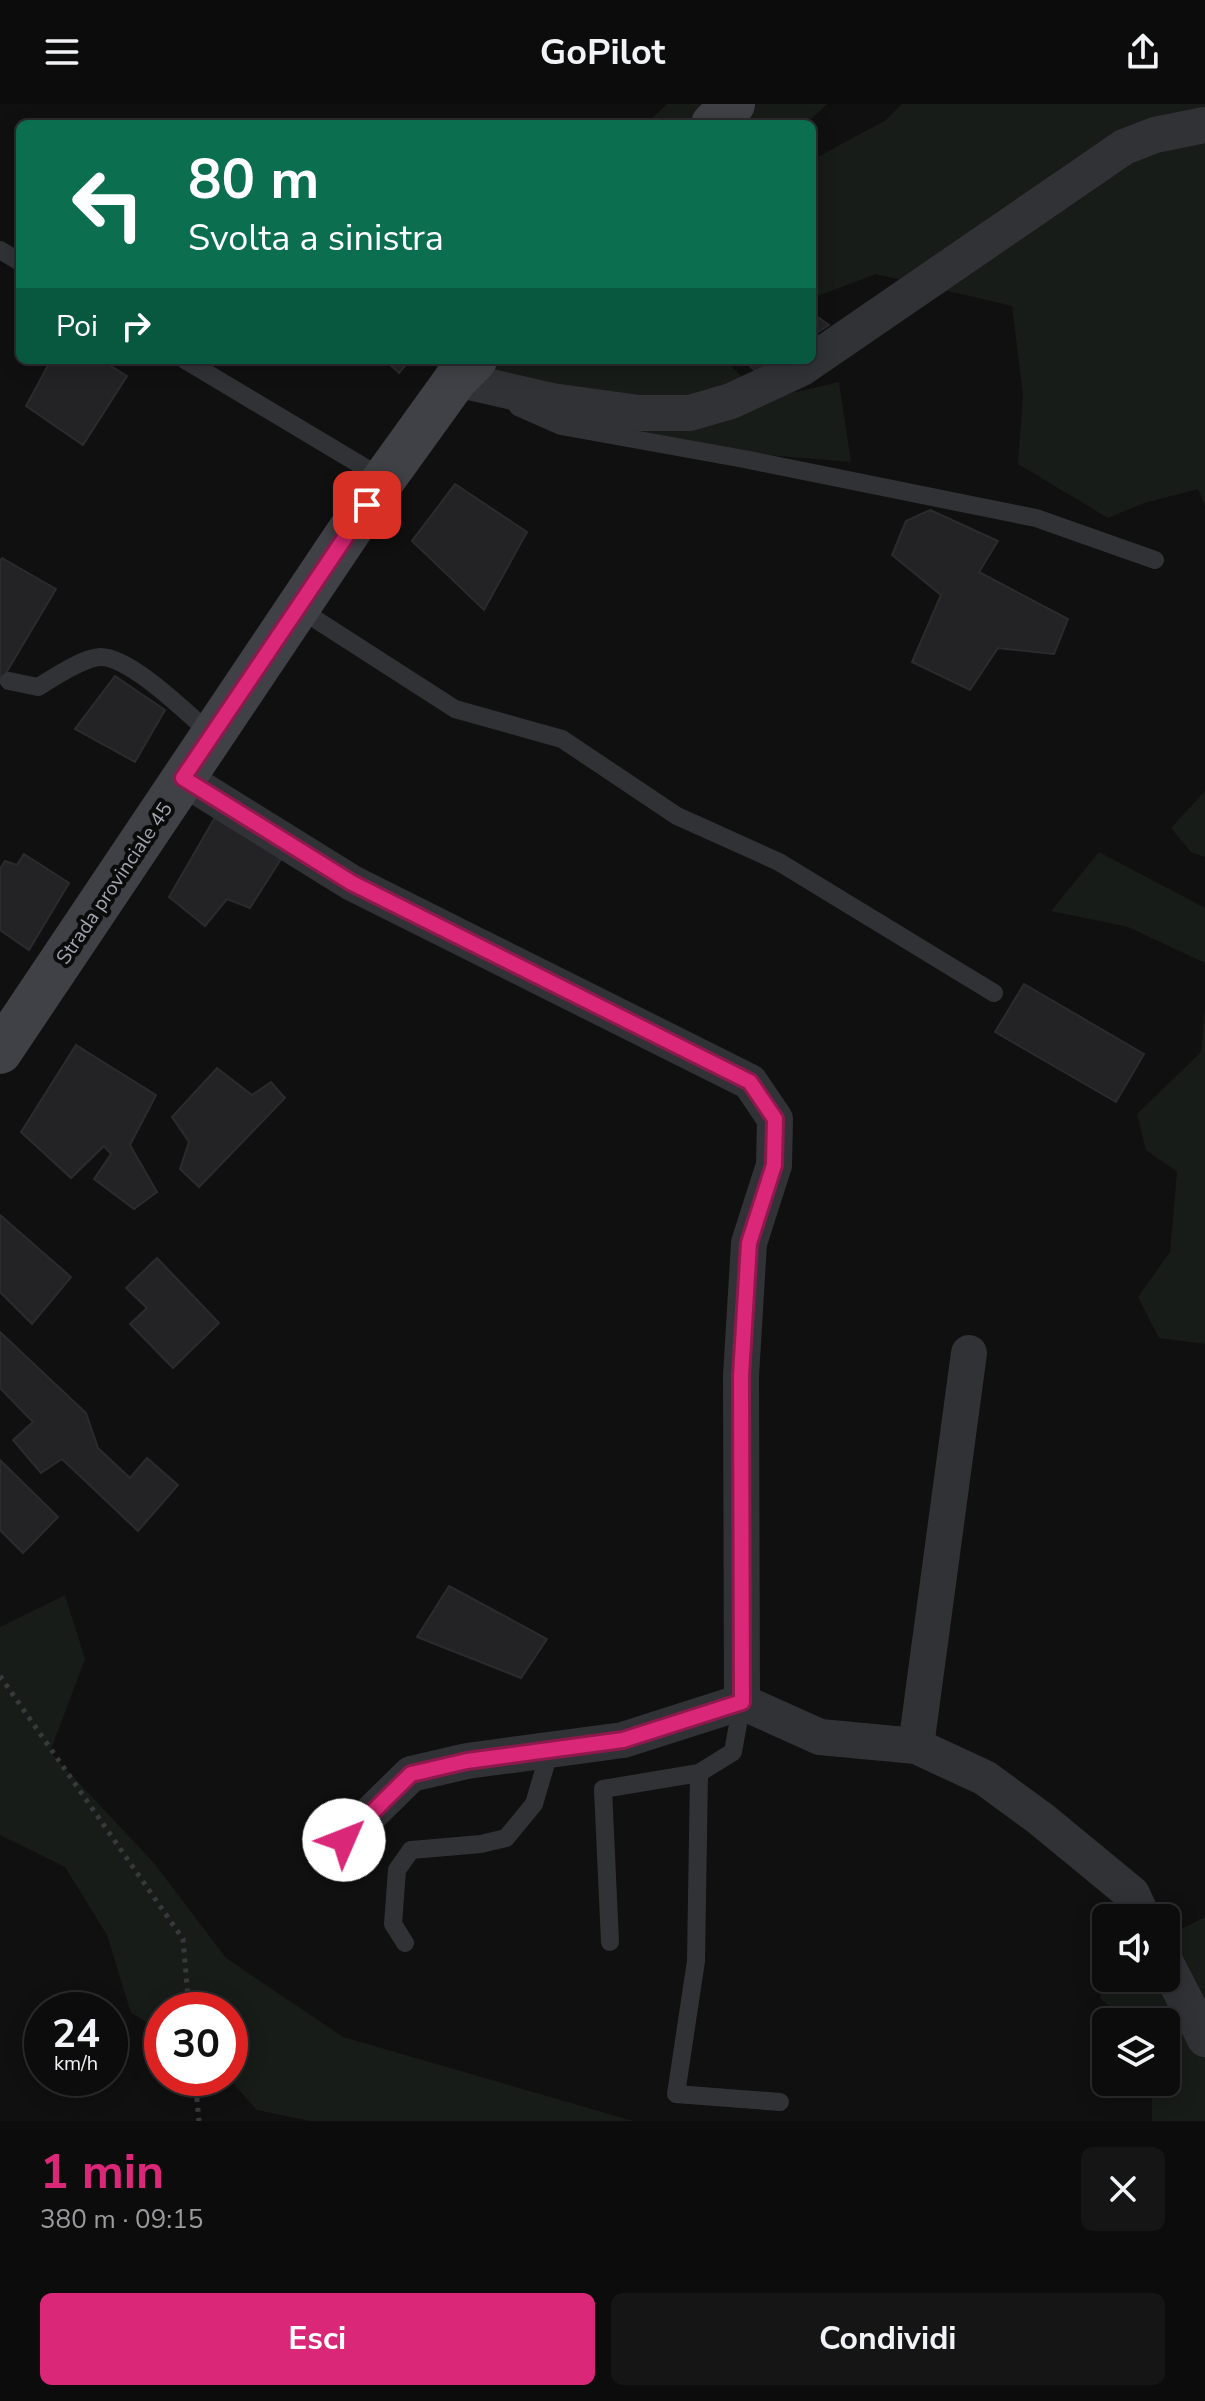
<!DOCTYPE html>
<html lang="it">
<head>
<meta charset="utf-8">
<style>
  :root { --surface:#0c0c0d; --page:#151516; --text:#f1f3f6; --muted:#9a9b9d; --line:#2c2c2e; --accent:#db2777 }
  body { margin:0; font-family:"Nunito Sans",sans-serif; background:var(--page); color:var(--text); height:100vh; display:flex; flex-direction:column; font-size:30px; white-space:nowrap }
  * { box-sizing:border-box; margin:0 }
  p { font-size:26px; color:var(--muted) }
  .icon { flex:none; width:44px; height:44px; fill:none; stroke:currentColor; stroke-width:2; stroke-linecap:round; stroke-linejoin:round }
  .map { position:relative; height:2017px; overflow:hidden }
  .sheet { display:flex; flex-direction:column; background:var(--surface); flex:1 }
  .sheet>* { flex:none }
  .top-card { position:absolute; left:16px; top:16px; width:800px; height:244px; border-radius:12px; box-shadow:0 4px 20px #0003,0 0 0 2px var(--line); background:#0b6e4f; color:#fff; overflow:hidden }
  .fabs { position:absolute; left:1092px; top:1800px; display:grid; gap:16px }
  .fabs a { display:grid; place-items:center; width:88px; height:88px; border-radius:12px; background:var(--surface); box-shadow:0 4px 20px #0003,0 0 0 2px var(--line); font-size:40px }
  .speed { position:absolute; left:24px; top:1888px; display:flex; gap:16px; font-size:40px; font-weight:700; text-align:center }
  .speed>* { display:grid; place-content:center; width:104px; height:104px; border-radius:50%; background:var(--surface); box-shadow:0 4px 20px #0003,0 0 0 2px var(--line); line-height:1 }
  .speed small { font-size:20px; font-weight:400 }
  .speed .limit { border:12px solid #d22; background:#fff; color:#111 }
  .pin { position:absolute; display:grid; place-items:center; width:68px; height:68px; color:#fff; margin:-34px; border-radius:16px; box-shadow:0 4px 12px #0006 }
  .me { position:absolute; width:88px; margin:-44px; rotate:46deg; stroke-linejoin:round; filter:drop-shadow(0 0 6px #0008) }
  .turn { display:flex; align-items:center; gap:28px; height:168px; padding:0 40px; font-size:36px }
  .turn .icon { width:104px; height:104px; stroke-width:2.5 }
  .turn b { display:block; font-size:56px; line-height:68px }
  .then { display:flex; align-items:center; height:76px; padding:0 40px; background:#0003; gap:16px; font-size:30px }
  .round { display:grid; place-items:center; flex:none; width:84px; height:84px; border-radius:12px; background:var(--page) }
  .head { display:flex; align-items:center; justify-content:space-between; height:136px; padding:0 40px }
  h1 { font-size:48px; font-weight:700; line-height:60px; color:var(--accent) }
  .button { display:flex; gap:16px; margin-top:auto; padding:16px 40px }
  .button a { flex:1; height:92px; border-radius:12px; background:var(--accent); color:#fff; font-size:32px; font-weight:700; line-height:92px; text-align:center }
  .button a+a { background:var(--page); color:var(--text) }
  header { display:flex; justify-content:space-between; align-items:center; height:104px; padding:0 40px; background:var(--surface); font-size:36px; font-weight:700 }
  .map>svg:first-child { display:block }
  .green { fill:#171c18 }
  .building { fill:#232325; stroke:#2b2a2d; stroke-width:2 }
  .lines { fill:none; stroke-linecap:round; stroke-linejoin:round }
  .path { stroke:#38393d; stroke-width:5; stroke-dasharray:4 6; stroke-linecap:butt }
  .service { stroke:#313236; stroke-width:18 }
  .minor { stroke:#313236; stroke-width:36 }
  .secondary { stroke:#404146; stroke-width:44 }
  .route-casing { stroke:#8e194d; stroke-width:20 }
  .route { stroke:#db2777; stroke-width:14 }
  .labels { text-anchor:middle; stroke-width:8; stroke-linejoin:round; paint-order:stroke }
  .street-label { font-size:20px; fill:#a2a6b1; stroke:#0b0b0c }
</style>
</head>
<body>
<header><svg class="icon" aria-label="menu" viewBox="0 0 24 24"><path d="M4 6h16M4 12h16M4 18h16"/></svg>GoPilot<svg class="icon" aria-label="share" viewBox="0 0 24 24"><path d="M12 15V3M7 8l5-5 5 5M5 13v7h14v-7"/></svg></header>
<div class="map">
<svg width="1205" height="2017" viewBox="0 0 1205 2017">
  <rect width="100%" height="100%" fill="#101011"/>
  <!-- green -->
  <g class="green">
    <path d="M667 0H827L806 20H646Z"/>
    <path d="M902 0H1205V402L1198 385 1144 399 1108 414 1018 360 1023 291 1012 202 876 170 812 194V56L886 16Z"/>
    <path d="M426 256H725L765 295 839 278 851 358 639 340 490 298Z"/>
    <path d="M1205 687V753L1191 748 1171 724Z"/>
    <path d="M1099 748 1205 804V859L1128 823 1051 807Z"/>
    <path d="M1205 901V1240L1159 1234 1138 1193 1170 1148 1177 1068 1146 1046 1137 1010 1201 948Z"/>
    <path d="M65 1491 85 1555 50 1648 154 1759 226 1854 343 1933 633 2017H310L257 2006 228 1974H230V1906H162V1927L131 1909 107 1831 65 1763 0 1731V1523Z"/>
    <path d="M1205 1813V2017H1152V1978H1166V1918H1128L1100 1894 1106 1867V1874H1166V1833Z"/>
  </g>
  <!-- building -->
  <g class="building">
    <path d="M812 209 829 221 812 232Z"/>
    <path d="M51 256H101L127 272 83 341 26 302Z"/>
    <path d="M385 256H410L399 269Z"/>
    <path d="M751 256H779L759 271 748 260Z"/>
    <path d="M455 380 527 428 484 506 412 437Z"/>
    <path d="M930 406 998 437 979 468 1068 515 1054 550 998 544 970 586 912 558 941 491 892 451 906 417Z"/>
    <path d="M2 454 56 485 0 579V457Z"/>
    <path d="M115 572 165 606 135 658 75 625Z"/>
    <path d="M218 708 286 747 250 804 227 795 205 822 169 793Z"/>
    <path d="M24 750 69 779 29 846 0 826V765L5 757 17 761Z"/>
    <path d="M1024 880 1144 950 1116 998 995 928Z"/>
    <path d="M76 941 156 991 130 1041 157 1088 134 1105 94 1075 111 1050 104 1042 71 1074 21 1028Z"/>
    <path d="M217 964 252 991 271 978 285 994 199 1083 180 1065 189 1038 172 1013Z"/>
    <path d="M0 1111 71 1173 32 1220 0 1188Z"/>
    <path d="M157 1154 219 1219 173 1264 130 1220 147 1204 126 1184Z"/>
    <path d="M0 1228 86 1309 98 1344 130 1374 147 1354 178 1381 138 1427 62 1355 41 1369 13 1336 33 1318 0 1284Z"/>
    <path d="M0 1356 58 1413 23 1449 0 1426Z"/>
    <path d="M449 1482 547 1535 521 1574 417 1533Z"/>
  </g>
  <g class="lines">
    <!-- path -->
    <g class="path">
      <path d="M0 1572 183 1835 189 1906"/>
      <path d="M195 1974 199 2017"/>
    </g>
    <!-- service -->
    <g class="service">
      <path d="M0 146 20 158"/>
      <path d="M185 256 384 375"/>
      <path d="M518 303 561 322 744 355 1036 414 1155 456"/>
      <path d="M298 504 455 605 562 635 677 712 779 758 994 889"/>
      <path d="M9 577 38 583C53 574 82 554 100 553 130 552 189 611 212 631"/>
      <path d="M699 1669 696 1857 676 1990 780 1998"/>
      <path d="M610 1838 603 1685 699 1669 733 1648 742 1598"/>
      <path d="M405 1839 393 1820 397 1766 411 1746 481 1740 506 1734 534 1700 550 1646"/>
    </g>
    <!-- minor -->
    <g class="minor">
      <path d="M456 275 552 297 639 309H690L731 297 802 264 1124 43 1155 31 1205 21"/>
      <path d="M183 674 352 779 750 978 775 1015 774 1061 749 1139 741 1272 742 1598"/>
      <path d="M916 1642 969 1249"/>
      <path d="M344 1736 411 1670 467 1657 623 1636 742 1598 820 1633 916 1642 985 1674 1041 1715 1132 1790 1143 1814"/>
      <path d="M1166 1859 1205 1935"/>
    </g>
    <!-- secondary -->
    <g class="secondary">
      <path d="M713 20 733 0"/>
      <path d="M0 948 384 375 456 275 475 256"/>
    </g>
  </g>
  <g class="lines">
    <defs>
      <path id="route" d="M344 1736 411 1670 467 1657 623 1636 742 1598 741 1272 749 1139 774 1061 775 1015 750 978 352 779 183 674 367 401"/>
    </defs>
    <!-- route casing -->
    <use href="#route" class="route-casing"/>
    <!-- route -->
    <use href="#route" class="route"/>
  </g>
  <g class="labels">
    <!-- street labels -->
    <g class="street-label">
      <text transform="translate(114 779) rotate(-56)" y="7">Strada provinciale 45</text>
    </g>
  </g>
</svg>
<div class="fabs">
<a><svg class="icon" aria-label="sound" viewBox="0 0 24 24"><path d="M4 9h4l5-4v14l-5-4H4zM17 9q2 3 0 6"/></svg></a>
<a><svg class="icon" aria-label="layers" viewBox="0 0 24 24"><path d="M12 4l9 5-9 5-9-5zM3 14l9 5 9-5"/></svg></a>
</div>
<div class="speed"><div>24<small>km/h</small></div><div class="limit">30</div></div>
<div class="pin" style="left:367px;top:401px;background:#d93025"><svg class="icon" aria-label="arrive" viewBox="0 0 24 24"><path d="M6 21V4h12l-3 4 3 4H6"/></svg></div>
<svg class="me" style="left:344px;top:1736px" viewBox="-20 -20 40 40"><circle r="19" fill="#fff"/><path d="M0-13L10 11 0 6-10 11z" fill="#db2777"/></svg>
<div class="top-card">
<div class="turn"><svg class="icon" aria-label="left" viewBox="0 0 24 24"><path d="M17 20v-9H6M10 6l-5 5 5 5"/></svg><div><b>80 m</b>Svolta a sinistra</div></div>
<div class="then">Poi<svg class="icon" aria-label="right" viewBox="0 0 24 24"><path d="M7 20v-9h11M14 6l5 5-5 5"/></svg></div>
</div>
</div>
<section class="sheet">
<div class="head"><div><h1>1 min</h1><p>380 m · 09:15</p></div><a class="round"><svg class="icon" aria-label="close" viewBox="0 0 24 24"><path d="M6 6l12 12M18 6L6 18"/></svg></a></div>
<div class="button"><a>Esci</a><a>Condividi</a></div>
</section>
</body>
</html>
